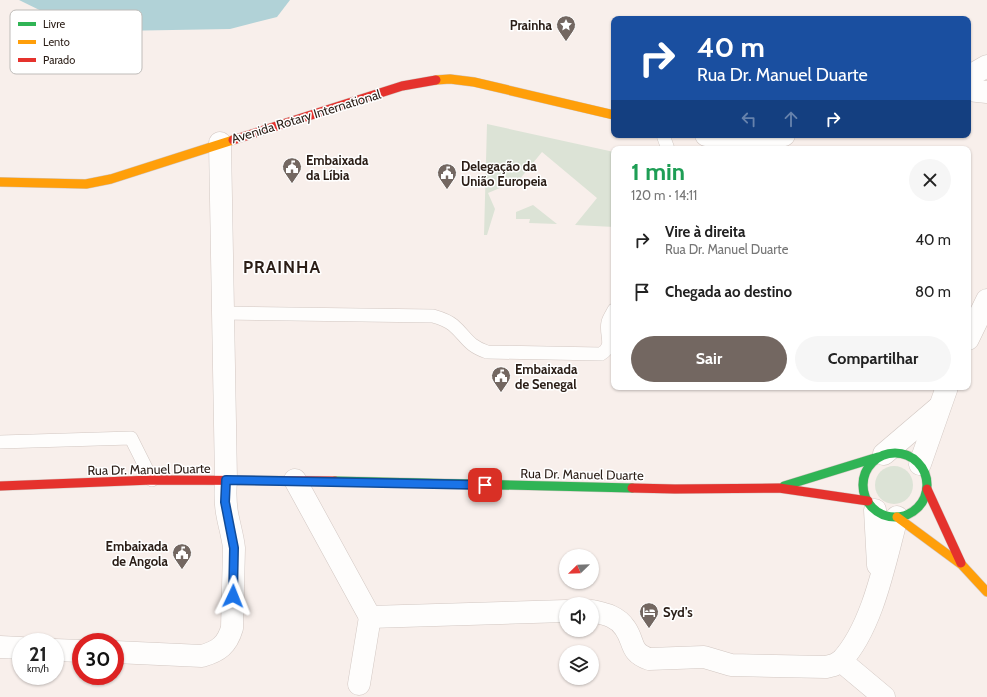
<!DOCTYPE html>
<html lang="pt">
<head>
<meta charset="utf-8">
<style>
  :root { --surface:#fff; --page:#f6f6f6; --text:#222; --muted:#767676; --accent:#736761 }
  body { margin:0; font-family:Cabin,sans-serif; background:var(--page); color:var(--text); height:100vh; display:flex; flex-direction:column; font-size:15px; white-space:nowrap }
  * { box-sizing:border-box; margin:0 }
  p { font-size:13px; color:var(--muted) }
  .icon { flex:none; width:22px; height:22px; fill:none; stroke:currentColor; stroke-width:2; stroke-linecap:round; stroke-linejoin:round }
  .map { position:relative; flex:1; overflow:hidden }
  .side { position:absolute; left:611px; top:146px; width:360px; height:244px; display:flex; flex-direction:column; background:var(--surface); border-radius:8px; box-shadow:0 1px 3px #0004 }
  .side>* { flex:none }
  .guide { position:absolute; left:611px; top:16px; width:360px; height:122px; border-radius:8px; box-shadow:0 1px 3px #0004; background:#1a4fa0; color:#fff; overflow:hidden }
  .needle { width:26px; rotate:247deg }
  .tools { position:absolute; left:559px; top:549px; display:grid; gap:8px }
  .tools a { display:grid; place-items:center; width:40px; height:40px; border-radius:50%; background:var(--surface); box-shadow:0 1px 3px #0004; font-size:20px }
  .speed { position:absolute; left:12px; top:633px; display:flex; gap:8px; font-size:20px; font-weight:700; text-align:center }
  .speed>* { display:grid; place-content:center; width:52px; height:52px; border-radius:50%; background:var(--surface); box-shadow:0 1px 3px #0004; line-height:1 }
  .speed small { font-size:10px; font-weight:400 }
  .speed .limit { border:6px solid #d22; background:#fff; color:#111 }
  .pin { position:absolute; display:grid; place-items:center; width:34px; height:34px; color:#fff; margin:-17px; border-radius:8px; box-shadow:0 2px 6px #0006 }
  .me { position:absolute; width:44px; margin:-22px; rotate:2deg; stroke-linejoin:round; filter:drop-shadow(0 0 3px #0008) }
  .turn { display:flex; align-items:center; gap:14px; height:84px; padding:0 20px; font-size:18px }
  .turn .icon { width:52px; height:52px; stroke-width:2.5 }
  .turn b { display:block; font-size:28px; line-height:34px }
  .lanes { display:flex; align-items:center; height:38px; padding:0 20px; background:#0003; justify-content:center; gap:20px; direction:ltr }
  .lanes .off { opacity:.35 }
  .round { display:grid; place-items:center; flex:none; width:42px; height:42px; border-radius:21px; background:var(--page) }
  .summary { display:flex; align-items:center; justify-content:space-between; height:68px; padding:0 20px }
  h1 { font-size:24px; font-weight:700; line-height:30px; color:#1e9e55 }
  .button { display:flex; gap:8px; margin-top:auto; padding:8px 20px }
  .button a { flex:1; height:46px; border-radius:24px; background:var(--accent); color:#fff; font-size:16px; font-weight:700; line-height:46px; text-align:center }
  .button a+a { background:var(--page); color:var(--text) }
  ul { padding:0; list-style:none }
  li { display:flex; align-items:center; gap:12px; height:52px; padding:0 20px }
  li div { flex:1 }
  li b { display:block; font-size:15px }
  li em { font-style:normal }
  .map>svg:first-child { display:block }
  .green { fill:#dce3d6 }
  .water { fill:#b1d2d7 }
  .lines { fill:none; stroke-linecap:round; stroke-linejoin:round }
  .lane-casing { stroke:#d2c7c2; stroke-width:14 }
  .street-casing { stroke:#d2c7c2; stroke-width:23 }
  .fast-casing { stroke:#d2c7c2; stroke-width:10 }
  .slow-casing { stroke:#d2c7c2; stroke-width:10 }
  .jam-casing { stroke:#d2c7c2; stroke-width:10 }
  .lane { stroke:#fefdfc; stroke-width:13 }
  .street { stroke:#fefdfc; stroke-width:22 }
  .fast { stroke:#30b455; stroke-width:9 }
  .slow { stroke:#ff9f0a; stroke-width:9 }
  .jam { stroke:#e5322d; stroke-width:9 }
  .route-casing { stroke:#114b97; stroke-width:10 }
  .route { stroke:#1a73e8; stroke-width:7 }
  .labels { text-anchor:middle; stroke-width:3; stroke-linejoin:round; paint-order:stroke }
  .poi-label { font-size:13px; font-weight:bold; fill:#2b1e17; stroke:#fff; text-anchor:start }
  .street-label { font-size:13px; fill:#2b1e17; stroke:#fff }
  .district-label { font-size:17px; font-weight:bold; letter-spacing:1px; fill:#2b1e17; stroke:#fff }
  .key { fill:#fff; stroke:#bfbcb9; stroke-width:1 }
  .key-label { font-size:11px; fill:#2b1e17 }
</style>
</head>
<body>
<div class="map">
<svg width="987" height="697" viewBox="0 0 987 697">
  <rect width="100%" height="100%" fill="#f8efeb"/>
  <!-- green -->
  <g class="green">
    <path d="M487 124 614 152V227L575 225 597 198 542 152 519 180 488 193 495 209 487 235H484Z"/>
    <path d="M533 205 557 224 529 223 530 219H516V212Z"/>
    <circle cx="894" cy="485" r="19"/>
  </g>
  <!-- water -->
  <path class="water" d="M19 0H290L277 17 230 29 115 31 66 23Z"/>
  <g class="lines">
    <defs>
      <g id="lane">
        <path d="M663 135 668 149"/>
        <path d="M222 313 433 316C440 318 447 320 453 325 467 337 467 345 487 352L601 354C615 346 605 335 608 322 609 318 612 314 614 310"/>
        <path d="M0 442 131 438 152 480"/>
      </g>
      <g id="street">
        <path d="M968 77 987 66"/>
        <path d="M968 90 987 92"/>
        <path d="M706 135 754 139 784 135"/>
        <path d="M968 339 987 300"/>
        <path d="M884 454 938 408"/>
        <path d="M920 464 947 387"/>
        <path d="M295 480 370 617 566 611"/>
        <path d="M875 510 878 565"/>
        <path d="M592 611C605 614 617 616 625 628 635 642 629 652 649 659L704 657 731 665 826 667 834 665 841 661"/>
        <path d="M0 647 21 648"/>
        <path d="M55 650 81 651"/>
        <path d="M115 652 202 656C219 651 227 645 232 628L234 548C233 538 230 528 228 518 225 505 225 493 226 480L220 143"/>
        <path d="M359 684 370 617"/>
        <path d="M884 697 841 661C873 627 885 561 897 517"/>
      </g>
      <g id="fast">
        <circle cx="895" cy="485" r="32"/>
        <path d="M335 481 632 488"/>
        <path d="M784 486 878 457"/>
      </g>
      <g id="slow">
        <path d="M436 80 450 79 474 82 614 115"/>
        <path d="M0 182 86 184 111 179 233 140"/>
        <path d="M897 517 962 565 987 592"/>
      </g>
      <g id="jam">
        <path d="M233 140 402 86 436 80"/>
        <path d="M0 486 152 480 335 481"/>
        <path d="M632 488 675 489 779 488 868 501"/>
        <path d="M927 489 961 563"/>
      </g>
    </defs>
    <!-- lane casing -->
    <use href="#lane" class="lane-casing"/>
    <!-- street casing -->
    <use href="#street" class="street-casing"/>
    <!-- fast casing -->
    <use href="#fast" class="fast-casing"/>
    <!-- slow casing -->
    <use href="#slow" class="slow-casing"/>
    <!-- jam casing -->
    <use href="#jam" class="jam-casing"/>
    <!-- lane -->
    <use href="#lane" class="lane"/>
    <!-- street -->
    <use href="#street" class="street"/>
    <!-- fast -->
    <use href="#fast" class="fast"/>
    <!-- slow -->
    <use href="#slow" class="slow"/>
    <!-- jam -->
    <use href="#jam" class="jam"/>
  </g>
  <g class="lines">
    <defs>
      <path id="route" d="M233 596 234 548 225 502 226 480 485 485"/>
    </defs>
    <!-- route casing -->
    <use href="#route" class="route-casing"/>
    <!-- route -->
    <use href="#route" class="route"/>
  </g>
  <!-- icons -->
  <defs>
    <symbol id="sight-pin" viewBox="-11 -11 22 30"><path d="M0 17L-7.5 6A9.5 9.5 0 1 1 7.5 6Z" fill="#736761" stroke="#fff"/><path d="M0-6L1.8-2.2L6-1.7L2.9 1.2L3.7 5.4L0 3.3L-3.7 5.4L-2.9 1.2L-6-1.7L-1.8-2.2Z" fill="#fff"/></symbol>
    <symbol id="civic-pin" viewBox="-11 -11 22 30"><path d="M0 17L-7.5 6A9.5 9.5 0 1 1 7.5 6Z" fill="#736761" stroke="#fff"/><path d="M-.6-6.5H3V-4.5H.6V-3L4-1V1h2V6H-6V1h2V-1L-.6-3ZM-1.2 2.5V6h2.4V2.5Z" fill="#fff"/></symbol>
    <symbol id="hotel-pin" viewBox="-11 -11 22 30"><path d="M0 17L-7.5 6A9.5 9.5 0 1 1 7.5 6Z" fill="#736761" stroke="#fff"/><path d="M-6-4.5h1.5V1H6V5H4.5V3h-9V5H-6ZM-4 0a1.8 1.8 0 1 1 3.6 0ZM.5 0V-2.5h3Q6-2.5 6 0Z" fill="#fff"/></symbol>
  </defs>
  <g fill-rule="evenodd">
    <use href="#sight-pin" x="555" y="14" width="22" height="30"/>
    <use href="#civic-pin" x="281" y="156" width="22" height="30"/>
    <use href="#civic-pin" x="436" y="162" width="22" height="30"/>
    <use href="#civic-pin" x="490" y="365" width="22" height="30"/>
    <use href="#civic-pin" x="171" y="542" width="22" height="30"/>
    <use href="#hotel-pin" x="638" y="601" width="22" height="30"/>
  </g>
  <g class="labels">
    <!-- poi labels -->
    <g class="poi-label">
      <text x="552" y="30" text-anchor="end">Prainha</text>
      <text x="306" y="165">Embaixada<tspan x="306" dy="15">da Líbia</tspan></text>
      <text x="461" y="171">Delegação da<tspan x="461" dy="15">União Europeia</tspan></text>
      <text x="515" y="374">Embaixada<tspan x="515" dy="15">de Senegal</tspan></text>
      <text x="168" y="551" text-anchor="end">Embaixada<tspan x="168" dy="15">de Angola</tspan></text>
      <text x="663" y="617">Syd’s</text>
    </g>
    <!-- street labels -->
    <g class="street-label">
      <text transform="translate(306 116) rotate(-17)" y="5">Avenida Rotary International</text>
      <text transform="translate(149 469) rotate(-1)" y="5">Rua Dr. Manuel Duarte</text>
      <text transform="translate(582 474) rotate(1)" y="5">Rua Dr. Manuel Duarte</text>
    </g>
    <!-- district labels -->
    <g class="district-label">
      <text x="282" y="273">PRAINHA</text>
    </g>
  </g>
  <!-- legend -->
  <rect x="10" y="10" width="132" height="64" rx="6" class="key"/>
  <rect x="18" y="22" width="18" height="4" fill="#30b455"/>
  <rect x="18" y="40" width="18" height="4" fill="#ff9f0a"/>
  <rect x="18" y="58" width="18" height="4" fill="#e5322d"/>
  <g class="key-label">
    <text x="43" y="28">Livre</text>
    <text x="43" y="46">Lento</text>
    <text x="43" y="64">Parado</text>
  </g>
</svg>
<div class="tools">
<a><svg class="needle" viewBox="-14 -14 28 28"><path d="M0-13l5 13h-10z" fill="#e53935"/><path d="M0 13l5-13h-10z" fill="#767676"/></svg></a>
<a><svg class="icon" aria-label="sound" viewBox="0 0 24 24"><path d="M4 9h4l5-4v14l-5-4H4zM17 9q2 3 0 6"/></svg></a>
<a><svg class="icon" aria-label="layers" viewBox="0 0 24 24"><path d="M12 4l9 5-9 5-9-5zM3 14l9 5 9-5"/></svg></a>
</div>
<div class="speed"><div>21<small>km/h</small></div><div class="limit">30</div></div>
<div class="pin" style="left:485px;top:485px;background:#d93025"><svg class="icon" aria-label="arrive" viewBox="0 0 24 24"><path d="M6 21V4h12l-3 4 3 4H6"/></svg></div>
<svg class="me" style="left:233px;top:596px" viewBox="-20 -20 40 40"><path d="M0-17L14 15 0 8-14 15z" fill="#1a73e8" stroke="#fff" stroke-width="4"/></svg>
<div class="guide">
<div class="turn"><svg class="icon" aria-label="right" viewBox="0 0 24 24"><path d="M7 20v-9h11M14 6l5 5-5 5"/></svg><div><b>40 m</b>Rua Dr. Manuel Duarte</div></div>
<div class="lanes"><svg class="icon off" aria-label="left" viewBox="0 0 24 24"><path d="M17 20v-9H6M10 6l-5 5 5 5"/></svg><svg class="icon off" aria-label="ahead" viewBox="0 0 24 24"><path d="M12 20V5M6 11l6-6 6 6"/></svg><svg class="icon" aria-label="right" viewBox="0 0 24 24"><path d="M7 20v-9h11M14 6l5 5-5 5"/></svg></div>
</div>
<section class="side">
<div class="summary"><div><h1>1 min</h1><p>120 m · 14:11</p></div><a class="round"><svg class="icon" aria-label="close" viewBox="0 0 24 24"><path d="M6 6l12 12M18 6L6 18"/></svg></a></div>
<ul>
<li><svg class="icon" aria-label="right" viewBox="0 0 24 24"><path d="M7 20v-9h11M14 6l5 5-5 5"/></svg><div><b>Vire à direita</b><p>Rua Dr. Manuel Duarte</p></div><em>40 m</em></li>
<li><svg class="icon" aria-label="arrive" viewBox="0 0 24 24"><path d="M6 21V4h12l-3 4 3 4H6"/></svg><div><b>Chegada ao destino</b></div><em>80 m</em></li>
</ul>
<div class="button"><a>Sair</a><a>Compartilhar</a></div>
</section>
</div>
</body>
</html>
